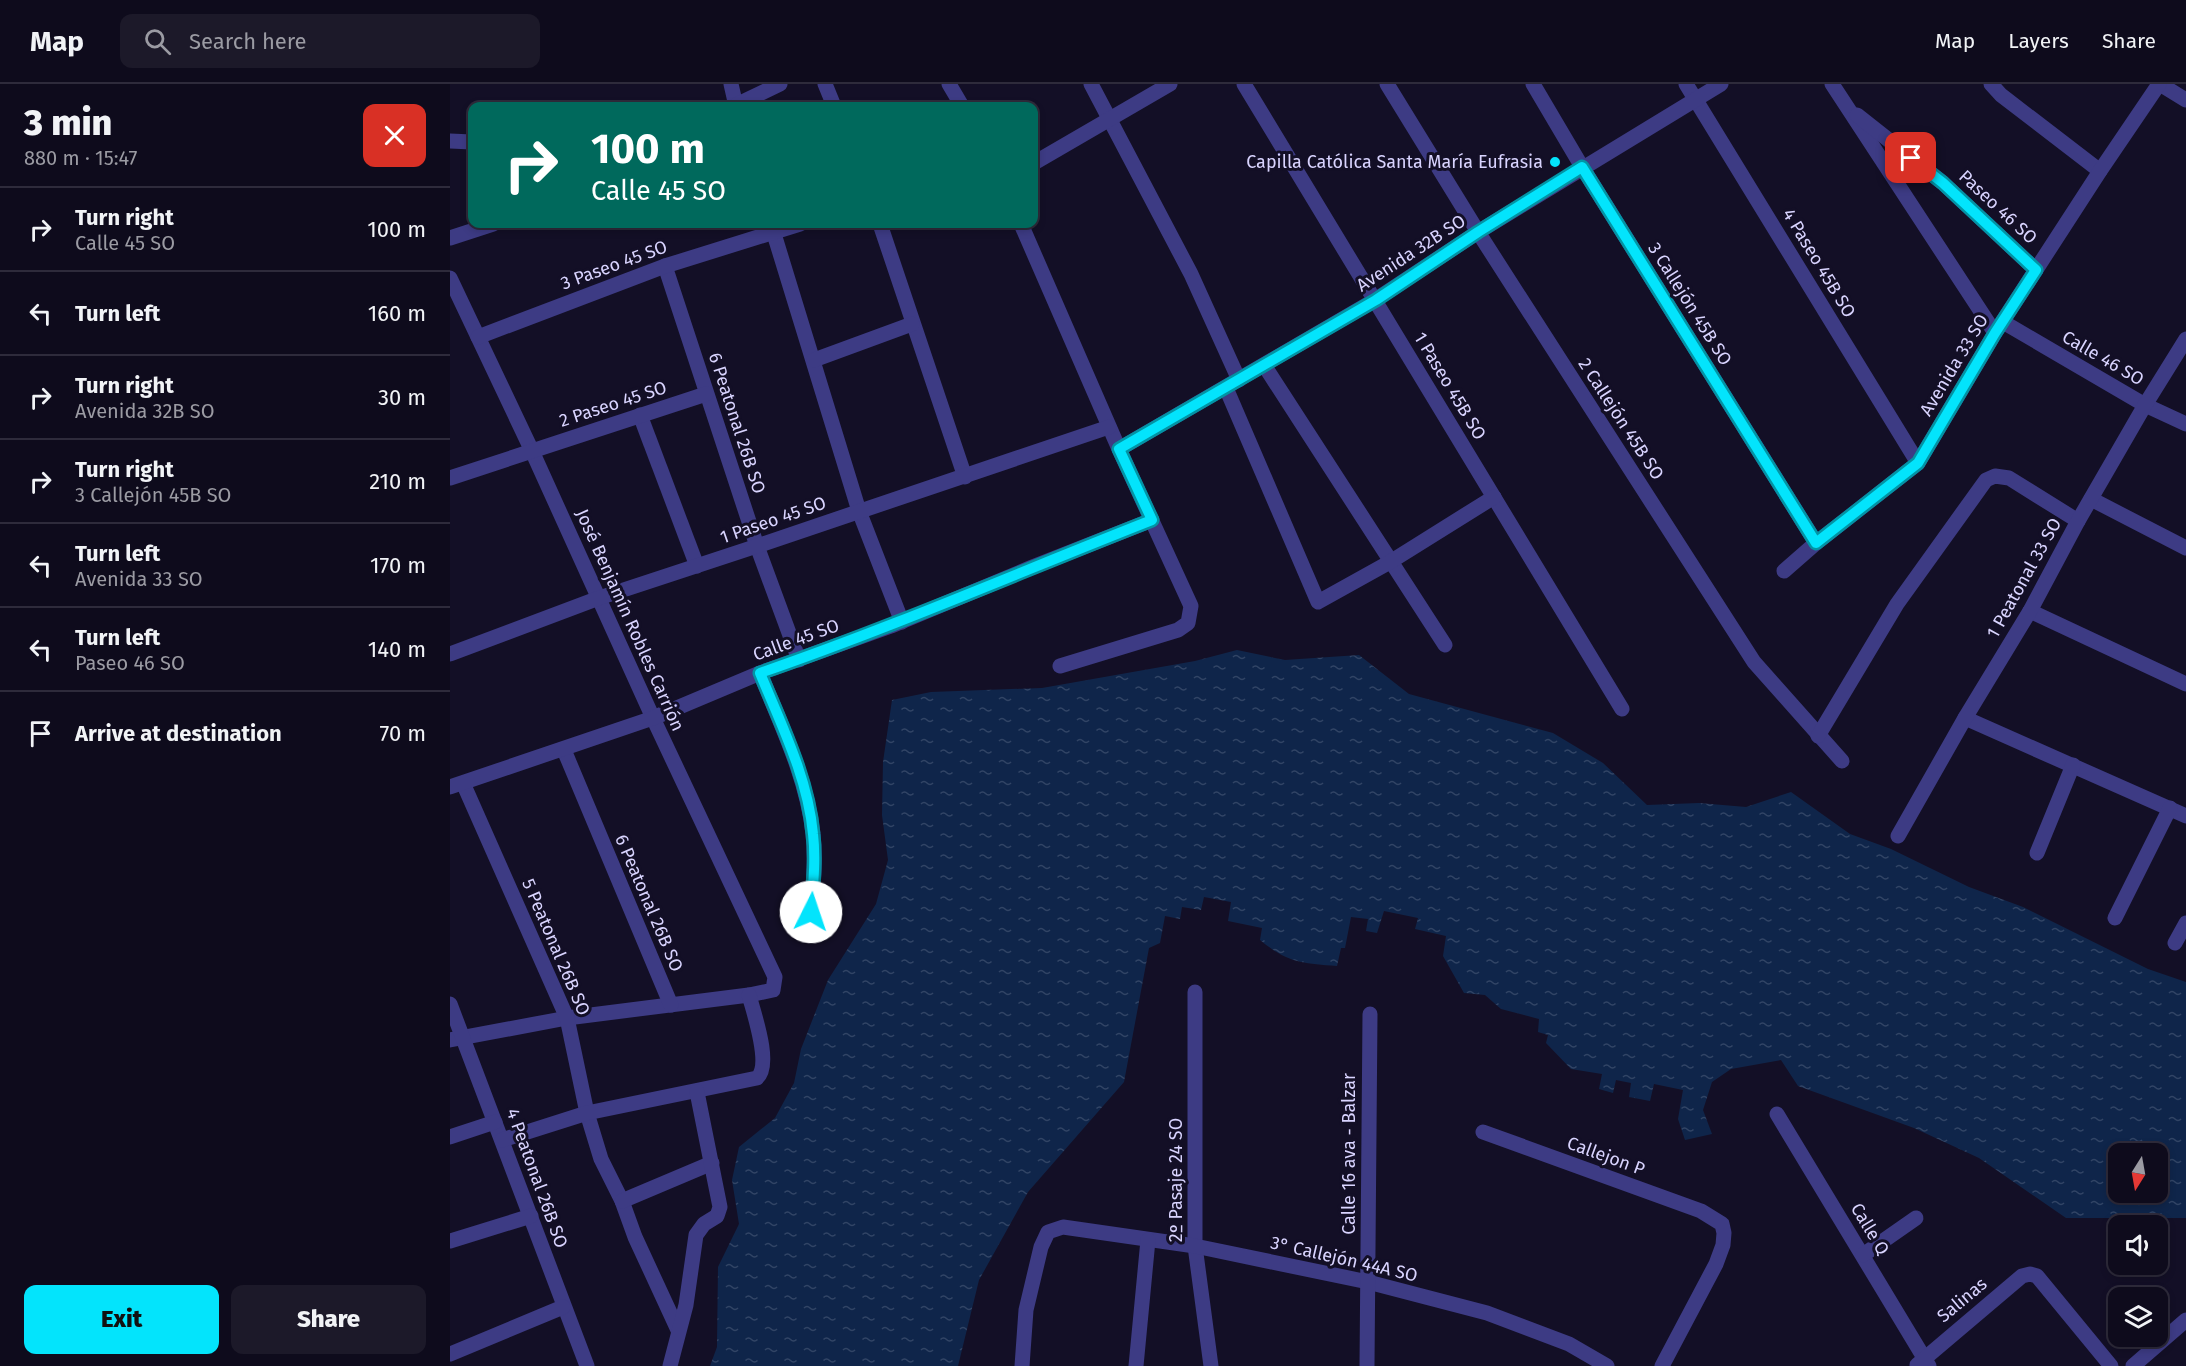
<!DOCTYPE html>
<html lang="en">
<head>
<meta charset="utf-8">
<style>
  :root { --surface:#0e0b1c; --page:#1c1929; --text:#f1f3f6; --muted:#9b9ba3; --line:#2e2b3b; --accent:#03e4fc }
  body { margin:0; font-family:"Fira Sans",sans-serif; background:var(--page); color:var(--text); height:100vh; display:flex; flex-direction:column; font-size:22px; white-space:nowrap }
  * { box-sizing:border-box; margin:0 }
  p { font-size:20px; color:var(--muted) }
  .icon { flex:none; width:33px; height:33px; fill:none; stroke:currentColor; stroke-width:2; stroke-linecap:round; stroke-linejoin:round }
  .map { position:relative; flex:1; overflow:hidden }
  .drawer { display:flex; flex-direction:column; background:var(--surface); width:450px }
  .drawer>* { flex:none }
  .top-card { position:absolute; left:18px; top:18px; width:570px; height:126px; border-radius:12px; box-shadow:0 3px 9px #0003,0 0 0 2px var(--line); background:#00695c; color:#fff; overflow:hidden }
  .needle { width:39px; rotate:191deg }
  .controls { position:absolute; left:1658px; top:1059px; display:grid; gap:12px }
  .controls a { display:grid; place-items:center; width:60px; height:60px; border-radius:12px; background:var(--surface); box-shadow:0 3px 9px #0003,0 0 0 2px var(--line); font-size:30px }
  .pin { position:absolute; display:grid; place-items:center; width:51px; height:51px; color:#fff; margin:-26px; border-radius:12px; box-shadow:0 3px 9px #0006 }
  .me { position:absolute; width:66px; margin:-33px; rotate:4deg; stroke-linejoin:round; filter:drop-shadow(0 0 4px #0008) }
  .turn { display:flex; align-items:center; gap:21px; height:126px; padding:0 24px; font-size:27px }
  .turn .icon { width:78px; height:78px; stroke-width:2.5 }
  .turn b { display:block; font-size:42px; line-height:51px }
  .round { display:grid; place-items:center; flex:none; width:63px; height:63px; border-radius:12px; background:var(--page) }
  .overview { display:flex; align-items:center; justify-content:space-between; height:102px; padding:0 24px }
  h1 { font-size:36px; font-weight:800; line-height:45px }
  .cta { display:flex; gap:12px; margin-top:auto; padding:12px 24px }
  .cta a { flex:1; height:69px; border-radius:12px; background:var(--accent); color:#111; font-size:24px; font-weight:800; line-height:69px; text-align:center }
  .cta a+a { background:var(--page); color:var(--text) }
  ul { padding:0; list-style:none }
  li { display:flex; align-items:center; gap:18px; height:84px; padding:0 24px; border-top:2px solid var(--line) }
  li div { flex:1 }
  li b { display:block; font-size:22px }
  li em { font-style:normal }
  header { display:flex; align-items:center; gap:36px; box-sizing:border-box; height:84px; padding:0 30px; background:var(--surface); border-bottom:2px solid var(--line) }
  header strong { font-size:28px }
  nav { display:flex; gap:33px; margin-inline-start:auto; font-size:21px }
  .search { width:420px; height:54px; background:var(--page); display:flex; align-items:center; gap:15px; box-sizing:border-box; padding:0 21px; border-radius:12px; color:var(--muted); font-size:22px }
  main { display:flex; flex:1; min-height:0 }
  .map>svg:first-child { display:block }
  .water { fill:url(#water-ripples); fill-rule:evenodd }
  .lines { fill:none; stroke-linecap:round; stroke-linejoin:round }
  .street { stroke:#3d3b84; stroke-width:15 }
  .route-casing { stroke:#0294a4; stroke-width:15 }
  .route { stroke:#03e4fc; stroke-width:10 }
  .poi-dot { fill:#03e4fc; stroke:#130f26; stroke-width:2 }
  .labels { text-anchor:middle; stroke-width:6; stroke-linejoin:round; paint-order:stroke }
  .poi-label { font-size:18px; fill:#d9d4ff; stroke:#130f26; text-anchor:end }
  .street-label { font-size:18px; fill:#d9d4ff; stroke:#130f26 }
</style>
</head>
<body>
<header>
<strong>Map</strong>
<div class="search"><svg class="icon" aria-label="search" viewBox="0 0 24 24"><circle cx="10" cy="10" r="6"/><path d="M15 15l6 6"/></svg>Search here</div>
<nav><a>Map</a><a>Layers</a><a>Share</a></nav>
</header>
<main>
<section class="drawer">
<div class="overview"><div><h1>3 min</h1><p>880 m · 15:47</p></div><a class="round" style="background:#d93025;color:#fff"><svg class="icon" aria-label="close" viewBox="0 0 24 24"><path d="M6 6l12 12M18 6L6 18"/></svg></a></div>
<ul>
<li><svg class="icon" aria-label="right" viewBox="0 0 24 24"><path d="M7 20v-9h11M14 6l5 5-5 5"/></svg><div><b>Turn right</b><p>Calle 45 SO</p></div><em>100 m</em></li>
<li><svg class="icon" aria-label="left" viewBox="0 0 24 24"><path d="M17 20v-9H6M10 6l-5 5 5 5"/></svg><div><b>Turn left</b></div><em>160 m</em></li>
<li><svg class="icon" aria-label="right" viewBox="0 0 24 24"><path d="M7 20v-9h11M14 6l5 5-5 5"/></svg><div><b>Turn right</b><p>Avenida 32B SO</p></div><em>30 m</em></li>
<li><svg class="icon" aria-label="right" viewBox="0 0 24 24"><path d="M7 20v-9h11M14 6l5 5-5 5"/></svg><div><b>Turn right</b><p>3 Callejón 45B SO</p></div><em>210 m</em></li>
<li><svg class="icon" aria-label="left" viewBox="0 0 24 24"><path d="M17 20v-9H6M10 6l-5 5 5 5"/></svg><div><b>Turn left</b><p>Avenida 33 SO</p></div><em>170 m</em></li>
<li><svg class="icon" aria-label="left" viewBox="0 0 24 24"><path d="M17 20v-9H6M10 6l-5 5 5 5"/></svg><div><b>Turn left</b><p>Paseo 46 SO</p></div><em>140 m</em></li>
<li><svg class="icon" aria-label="arrive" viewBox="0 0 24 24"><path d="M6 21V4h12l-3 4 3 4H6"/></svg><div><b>Arrive at destination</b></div><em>70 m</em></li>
</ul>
<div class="cta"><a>Exit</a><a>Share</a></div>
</section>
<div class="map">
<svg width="1736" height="1282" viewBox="0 0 1736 1282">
  <defs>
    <pattern id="water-ripples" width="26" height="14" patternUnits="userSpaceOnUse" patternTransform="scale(1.5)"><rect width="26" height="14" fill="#0f254a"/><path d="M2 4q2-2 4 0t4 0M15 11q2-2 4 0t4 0" fill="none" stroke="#314465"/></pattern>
  </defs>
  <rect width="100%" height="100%" fill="#130f26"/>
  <!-- water -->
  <path class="water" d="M787 566 835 576 909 571 959 610 1103 649 1153 679 1197 721 1249 719 1296 723 1341 708 1400 750 1441 765 1519 803 1573 823 1698 885 1736 898V1134H1616L1529 1074 1464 1044 1348 1002 1331 976 1281 985 1262 998 1253 1026 1262 1050 1235 1056 1228 1035 1233 1006 1204 1000 1200 1017 1179 1013 1181 999 1166 996 1163 1009 1149 1005 1152 990 1121 985 1096 959 1098 951 1088 948 1089 935 1051 925 1035 911 1014 909 993 872 996 852 965 845 968 834 934 827 927 849 916 847 918 835 901 833 895 864H891L887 882C852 879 838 879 810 856L812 844 778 837 781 818 754 813 751 826 732 823 730 835 715 832 710 859 699 864 674 998 578 1108 529 1196 508 1282H260L267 1263 268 1183 289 1140 282 1096 289 1063 325 1034 344 999 351 965 378 896 426 820 438 776 432 731 433 678 442 616 481 608 592 604 745 577ZM1668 1070H1707V1108H1668Z"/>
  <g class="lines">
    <!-- street -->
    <g class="street">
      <path d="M281 0 286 22"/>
      <path d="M375 0 384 22"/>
      <path d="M499 0 512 22"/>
      <path d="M641 0 741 190 789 296"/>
      <path d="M794 0 1172 625"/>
      <path d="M937 0 1028 148 1304 578 1392 677"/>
      <path d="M1083 0 1132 83 1366 459"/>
      <path d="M1236 0 1468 379"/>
      <path d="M1382 0 1545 249"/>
      <path d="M1541 0 1551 11 1650 87"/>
      <path d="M1710 0 1736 16"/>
      <path d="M286 21 330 0"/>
      <path d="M1407 31 1493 99 1586 186"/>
      <path d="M0 57 22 58"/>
      <path d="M584 79 720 0"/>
      <path d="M321 140 409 427 452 538"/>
      <path d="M430 140 515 393"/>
      <path d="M571 140 669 365 741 522 738 539 728 546 610 582"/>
      <path d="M0 154 43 140"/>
      <path d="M215 182 307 462 349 576"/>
      <path d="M0 194 82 367 203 634 325 893 323 906 299 911 117 934 0 956"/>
      <path d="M1553 238 1695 321 1736 340"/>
      <path d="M28 253 215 182 350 140"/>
      <path d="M364 276 462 240"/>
      <path d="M814 281 995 561"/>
      <path d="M776 304 868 518 940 478 1044 413"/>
      <path d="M190 331 247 482"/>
      <path d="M669 365 925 216 1028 148 1271 0"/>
      <path d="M0 394 256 310"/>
      <path d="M1641 415 1736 464"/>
      <path d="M1334 487 1366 459 1468 379 1545 249 1650 87 1709 0"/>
      <path d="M1580 527 1736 600"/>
      <path d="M0 570 149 514 307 462 659 343"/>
      <path d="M310 589C331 641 357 694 363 750 366 776 363 802 361 828"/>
      <path d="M1515 634 1736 732"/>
      <path d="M1368 652 1447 520 1536 396 1545 392 1559 394 1628 437"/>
      <path d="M114 666 221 921"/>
      <path d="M13 699 117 934 137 1029 151 1075 172 1117 185 1153 228 1246"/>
      <path d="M0 703 203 634 310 589 441 542 580 484 702 436"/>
      <path d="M1448 752 1515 634 1580 527 1628 437 1695 321 1736 255"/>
      <path d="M1587 769 1623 681"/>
      <path d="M1665 834 1720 724"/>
      <path d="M1725 859 1736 839"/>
      <path d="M745 908V1162L761 1282"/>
      <path d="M0 920 137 1282"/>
      <path d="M1327 1030 1479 1282"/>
      <path d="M1033 1048 1251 1127 1272 1140 1274 1149 1273 1161 1266 1180 1212 1282"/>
      <path d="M0 1053 45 1038"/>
      <path d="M52 1056 137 1029 307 994C322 981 304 930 299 911"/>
      <path d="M172 1117 262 1079"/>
      <path d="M0 1157 81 1132"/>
      <path d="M1413 1171 1466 1134"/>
      <path d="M0 1270 113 1223"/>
      <path d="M1467 1281 1572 1192 1580 1190 1587 1192 1661 1282"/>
      <path d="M220 1282 236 1221 246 1151 254 1140 267 1132 270 1123 247 1008"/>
      <path d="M572 1282 576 1226 591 1163 598 1148 613 1143 745 1162 918 1198 1037 1229 1119 1260 1157 1282"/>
      <path d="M686 1282 698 1156"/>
      <path d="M917 1282 920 930"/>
      <path d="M1683 1282 1736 1236"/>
    </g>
  </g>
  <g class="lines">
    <defs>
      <path id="route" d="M361 828C363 802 366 776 363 750 358 694 331 640 310 589 443 543 572 487 702 436L669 365 926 216 1028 148 1132 83 1366 459 1468 379 1545 249 1586 186 1493 99 1461 74"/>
    </defs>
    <!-- route casing -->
    <use href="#route" class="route-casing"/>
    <!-- route -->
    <use href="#route" class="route"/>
  </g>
  <!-- markers -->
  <circle class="poi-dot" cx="1105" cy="78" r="6"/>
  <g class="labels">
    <!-- poi labels -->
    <g class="poi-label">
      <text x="1093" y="84">Capilla Católica Santa María Eufrasia</text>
    </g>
    <!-- street labels -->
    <g class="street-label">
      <text transform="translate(1548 123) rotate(43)" y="6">Paseo 46 SO</text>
      <text transform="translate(961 169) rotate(-33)" y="6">Avenida 32B SO</text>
      <text transform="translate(1369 179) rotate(59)" y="6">4 Paseo 45B SO</text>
      <text transform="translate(164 181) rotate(-20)" y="6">3 Paseo 45 SO</text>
      <text transform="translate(1240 220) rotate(58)" y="6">3 Callejón 45B SO</text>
      <text transform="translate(1653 274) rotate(30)" y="6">Calle 46 SO</text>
      <text transform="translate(1504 281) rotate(-59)" y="6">Avenida 33 SO</text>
      <text transform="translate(1000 302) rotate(59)" y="6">1 Paseo 45B SO</text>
      <text transform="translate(163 320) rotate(-18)" y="6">2 Paseo 45 SO</text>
      <text transform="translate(1171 335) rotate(57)" y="6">2 Callejón 45B SO</text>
      <text transform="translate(287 339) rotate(72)" y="6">6 Peatonal 26B SO</text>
      <text transform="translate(323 436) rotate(-19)" y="6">1 Paseo 45 SO</text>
      <text transform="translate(1574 494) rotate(-61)" y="6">1 Peatonal 33 SO</text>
      <text transform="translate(180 536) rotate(66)" y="6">José Benjamín Robles Carrión</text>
      <text transform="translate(346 556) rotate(-20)" y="6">Calle 45 SO</text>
      <text transform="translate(199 819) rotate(67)" y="6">6 Peatonal 26B SO</text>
      <text transform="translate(106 863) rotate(67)" y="6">5 Peatonal 26B SO</text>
      <text transform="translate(899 1070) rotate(-90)" y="6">Calle 16 ava - Balzar</text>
      <text transform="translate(1156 1072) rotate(20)" y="6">Callejon P</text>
      <text transform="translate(87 1094) rotate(70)" y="6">4 Peatonal 26B SO</text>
      <text transform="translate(726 1096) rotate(-90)" y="6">2º Pasaje 24 SO</text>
      <text transform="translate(1420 1145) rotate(59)" y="6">Calle Q</text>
      <text transform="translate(894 1175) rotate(13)" y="6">3° Callejón 44A SO</text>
      <text transform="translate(1512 1216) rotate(-40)" y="6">Salinas</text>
    </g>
  </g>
</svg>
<div class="controls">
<a><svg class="needle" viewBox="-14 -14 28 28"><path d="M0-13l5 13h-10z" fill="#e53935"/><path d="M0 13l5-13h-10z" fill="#9b9ba3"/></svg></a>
<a><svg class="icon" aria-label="sound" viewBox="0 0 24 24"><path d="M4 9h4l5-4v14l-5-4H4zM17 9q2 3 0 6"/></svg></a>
<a><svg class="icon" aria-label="layers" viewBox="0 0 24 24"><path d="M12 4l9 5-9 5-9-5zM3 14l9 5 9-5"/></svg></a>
</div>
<div class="pin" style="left:1461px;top:74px;background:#d93025"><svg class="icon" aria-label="arrive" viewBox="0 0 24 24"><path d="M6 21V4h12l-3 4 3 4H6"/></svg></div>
<svg class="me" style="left:361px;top:828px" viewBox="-20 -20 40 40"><circle r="19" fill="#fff"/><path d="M0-13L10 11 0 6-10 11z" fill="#03e4fc"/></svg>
<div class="top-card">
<div class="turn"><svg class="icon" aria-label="right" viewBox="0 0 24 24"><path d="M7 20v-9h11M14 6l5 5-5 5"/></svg><div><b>100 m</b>Calle 45 SO</div></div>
</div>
</div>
</main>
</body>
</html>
